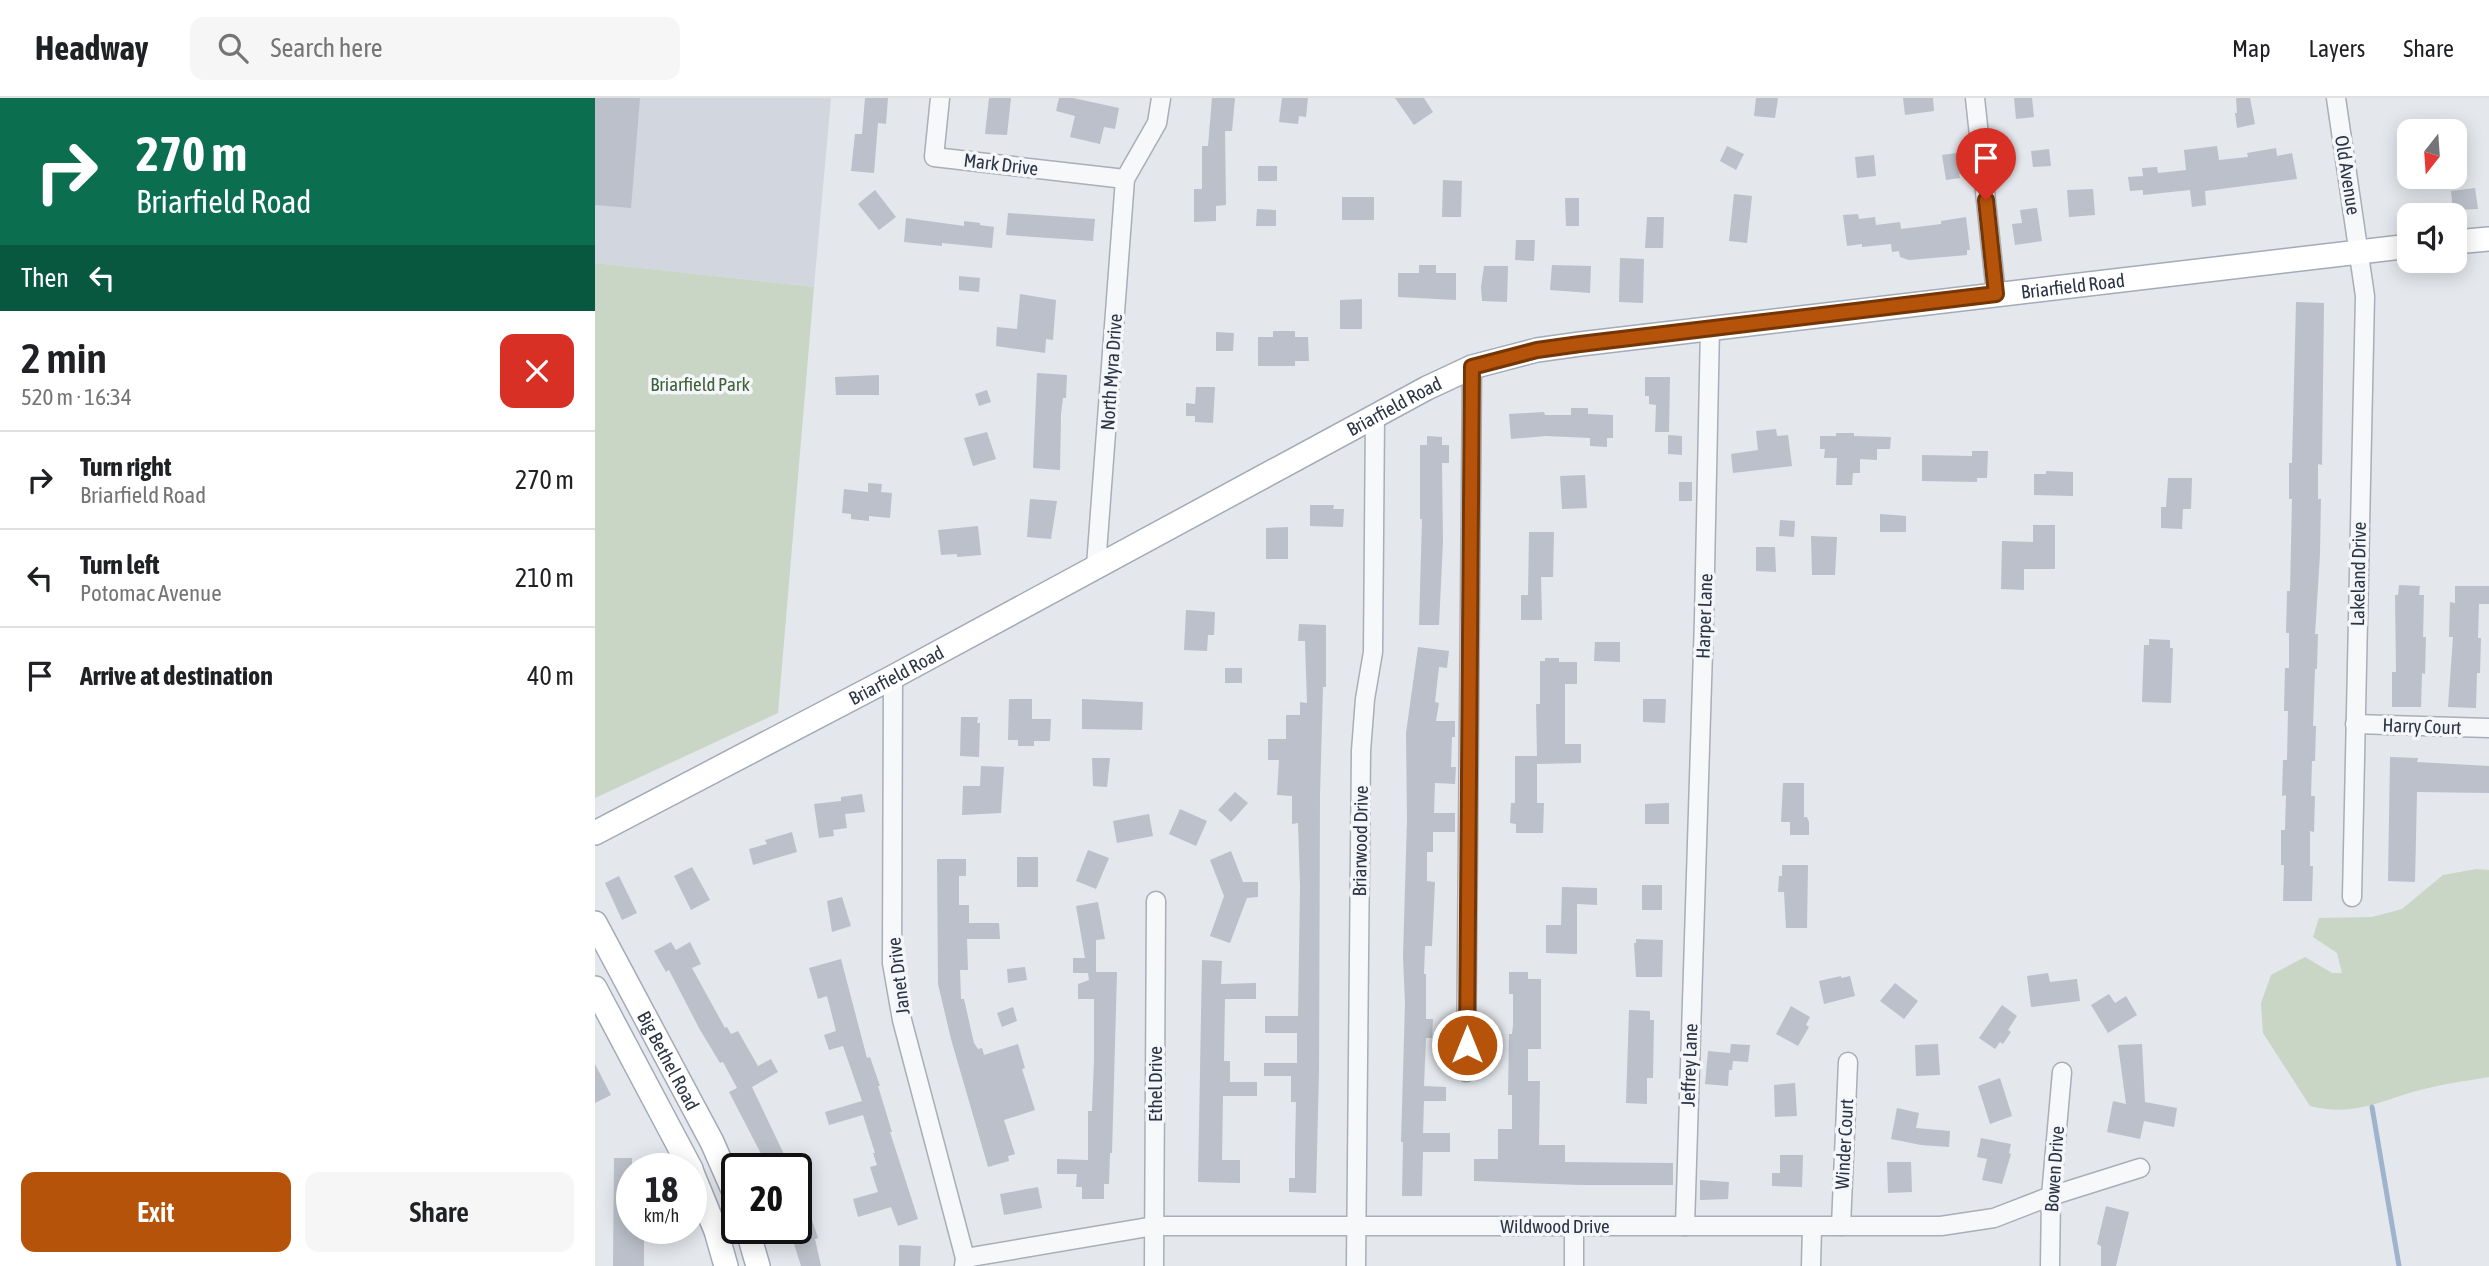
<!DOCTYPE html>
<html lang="en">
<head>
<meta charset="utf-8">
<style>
  :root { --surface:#fff; --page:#f6f6f6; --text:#202124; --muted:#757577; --line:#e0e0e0; --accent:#b45309 }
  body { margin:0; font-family:"Asap Condensed",sans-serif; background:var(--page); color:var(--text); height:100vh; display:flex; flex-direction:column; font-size:26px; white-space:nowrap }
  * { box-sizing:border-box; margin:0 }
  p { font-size:23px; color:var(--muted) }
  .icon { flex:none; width:38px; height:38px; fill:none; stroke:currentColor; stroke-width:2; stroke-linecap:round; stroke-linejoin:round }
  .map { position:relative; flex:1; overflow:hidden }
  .panel { display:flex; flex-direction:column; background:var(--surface); width:595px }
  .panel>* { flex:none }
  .top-card { background:#0b6e4f; color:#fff; overflow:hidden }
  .needle { width:46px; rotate:197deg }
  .buttons { position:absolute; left:1802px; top:21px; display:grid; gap:14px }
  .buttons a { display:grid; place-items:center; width:70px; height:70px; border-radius:14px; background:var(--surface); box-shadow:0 4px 18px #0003; font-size:35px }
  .speed { position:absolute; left:21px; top:1055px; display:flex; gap:14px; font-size:35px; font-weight:700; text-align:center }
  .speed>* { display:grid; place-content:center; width:91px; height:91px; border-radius:50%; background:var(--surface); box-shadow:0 4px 18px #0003; line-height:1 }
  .speed small { font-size:18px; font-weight:400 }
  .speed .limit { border:4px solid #111; border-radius:10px; background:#fff; color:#111 }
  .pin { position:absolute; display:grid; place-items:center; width:60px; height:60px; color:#fff; margin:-72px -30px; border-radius:50% 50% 50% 0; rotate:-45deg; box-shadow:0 0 7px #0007 }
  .pin .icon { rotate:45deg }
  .me { position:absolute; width:77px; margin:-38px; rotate:0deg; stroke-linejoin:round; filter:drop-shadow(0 0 5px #0008) }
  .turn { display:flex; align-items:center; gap:24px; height:147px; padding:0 21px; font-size:32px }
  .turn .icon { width:91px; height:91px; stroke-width:2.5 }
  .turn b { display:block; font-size:49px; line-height:60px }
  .then { display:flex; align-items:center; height:66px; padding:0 21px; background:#0003; gap:14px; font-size:26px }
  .round { display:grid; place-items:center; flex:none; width:74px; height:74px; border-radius:14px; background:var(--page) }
  .head { display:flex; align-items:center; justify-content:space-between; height:119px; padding:0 21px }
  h1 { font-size:42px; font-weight:600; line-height:52px }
  .cta { display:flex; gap:14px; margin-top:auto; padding:14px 21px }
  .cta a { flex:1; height:80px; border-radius:14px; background:var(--accent); color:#fff; font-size:28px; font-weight:600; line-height:80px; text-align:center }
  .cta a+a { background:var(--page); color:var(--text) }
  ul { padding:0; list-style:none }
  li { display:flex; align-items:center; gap:21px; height:98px; padding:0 21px; border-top:2px solid var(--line) }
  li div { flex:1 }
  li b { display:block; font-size:26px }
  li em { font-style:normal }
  header { display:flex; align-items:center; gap:42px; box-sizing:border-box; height:98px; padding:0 35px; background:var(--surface); border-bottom:2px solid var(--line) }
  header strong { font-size:33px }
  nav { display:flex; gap:38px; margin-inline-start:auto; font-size:24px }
  .search { width:490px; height:63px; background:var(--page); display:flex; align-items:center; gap:18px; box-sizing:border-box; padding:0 24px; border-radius:14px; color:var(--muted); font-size:26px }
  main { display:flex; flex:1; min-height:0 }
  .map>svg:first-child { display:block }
  .built { fill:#d2d6de }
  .green { fill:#c9d6c5 }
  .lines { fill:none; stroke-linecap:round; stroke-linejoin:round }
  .stream { stroke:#9fb4cc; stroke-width:5 }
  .building { fill:#bbc0ca }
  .minor-casing { stroke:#a9aeb7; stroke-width:21 }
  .major-casing { stroke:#a3abb8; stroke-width:26 }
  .minor { stroke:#f7f8fa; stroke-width:18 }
  .major { stroke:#fff; stroke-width:23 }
  .route-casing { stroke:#753606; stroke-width:18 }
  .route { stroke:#b45309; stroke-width:12 }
  .labels { text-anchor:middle; stroke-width:7; stroke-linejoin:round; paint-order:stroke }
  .street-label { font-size:19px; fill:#2b3445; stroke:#f4f6f9 }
  .park-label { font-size:19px; fill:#3f6138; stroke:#f4f6f9 }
</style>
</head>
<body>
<header>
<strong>Headway</strong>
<div class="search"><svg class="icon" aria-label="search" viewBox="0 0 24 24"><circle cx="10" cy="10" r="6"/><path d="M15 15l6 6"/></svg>Search here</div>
<nav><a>Map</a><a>Layers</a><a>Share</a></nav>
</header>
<main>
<section class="panel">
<div class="top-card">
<div class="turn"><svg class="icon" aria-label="right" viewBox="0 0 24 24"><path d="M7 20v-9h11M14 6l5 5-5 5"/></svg><div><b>270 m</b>Briarfield Road</div></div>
<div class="then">Then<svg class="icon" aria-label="left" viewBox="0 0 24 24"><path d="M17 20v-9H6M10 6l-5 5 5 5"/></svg></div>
</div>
<div class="head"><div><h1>2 min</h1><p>520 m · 16:34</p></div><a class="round" style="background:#d93025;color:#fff"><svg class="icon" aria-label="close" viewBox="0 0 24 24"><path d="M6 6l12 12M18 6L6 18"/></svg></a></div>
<ul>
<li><svg class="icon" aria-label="right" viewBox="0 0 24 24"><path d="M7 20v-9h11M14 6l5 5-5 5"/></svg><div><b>Turn right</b><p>Briarfield Road</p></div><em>270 m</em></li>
<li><svg class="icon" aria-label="left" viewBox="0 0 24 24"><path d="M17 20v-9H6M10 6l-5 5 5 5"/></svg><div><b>Turn left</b><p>Potomac Avenue</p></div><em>210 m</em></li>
<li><svg class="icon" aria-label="arrive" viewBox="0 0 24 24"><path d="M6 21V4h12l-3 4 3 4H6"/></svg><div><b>Arrive at destination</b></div><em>40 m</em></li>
</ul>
<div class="cta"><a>Exit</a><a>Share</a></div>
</section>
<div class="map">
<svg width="1894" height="1168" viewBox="0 0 1894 1168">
  <rect width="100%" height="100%" fill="#e4e7ec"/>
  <!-- built -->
  <path class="built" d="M0 0H236L219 189 0 165Z"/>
  <!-- green -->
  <g class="green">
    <path d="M0 165 219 189 183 615 0 700Z"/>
    <path d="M1881 771 1894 772V979C1871 983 1847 986 1825 992 1784 1003 1759 1019 1715 1008L1668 935 1666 905 1676 877 1710 859 1737 875H1747L1742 855 1718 839 1724 820 1777 819 1807 811 1848 777Z"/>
  </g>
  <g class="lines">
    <!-- stream -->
    <path class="stream" d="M1777 1009 1804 1168"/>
  </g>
  <!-- building -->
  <g class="building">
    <path d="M0 0H45L36 110 0 107Z"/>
    <path d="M270 0H293L291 26 283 25 279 75 256 73 260 36H267Z"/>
    <path d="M394 0H416L412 37 390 36Z"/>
    <path d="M464 0H478L524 10 520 31 509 29 505 46 475 39 480 18 461 13Z"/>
    <path d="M617 0H640L637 33H630L631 107 621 108V123L599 124V91H607V48H613Z"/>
    <path d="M687 0H713L711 19 704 18 703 26 684 24Z"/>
    <path d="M800 0H829L838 14 819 27Z"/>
    <path d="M1161 0H1183L1180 20 1159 18Z"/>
    <path d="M1308 0H1338L1339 13 1310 17Z"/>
    <path d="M1419 0H1437L1439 19 1421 21Z"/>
    <path d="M1641 0H1655L1660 26 1642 30 1640 15H1642Z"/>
    <path d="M1132 48 1149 56 1141 72 1125 63Z"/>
    <path d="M1622 48 1624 62 1653 59 1652 55 1681 50 1682 58 1697 55 1702 81 1610 93 1611 107 1597 109 1595 92 1548 97V92L1535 93 1533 79 1548 78 1547 70 1562 69 1563 75 1591 72 1589 52Z"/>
    <path d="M1454 51 1456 68 1438 69 1436 53Z"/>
    <path d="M1368 54 1369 59 1372 58 1374 75 1364 76 1365 80 1351 82 1347 57Z"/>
    <path d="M1279 57 1281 78 1262 80 1260 59Z"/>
    <rect x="663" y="68" width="19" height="15"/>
    <path d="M848 82 867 83 866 119H847Z"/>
    <path d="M1880 90 1883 111 1858 112 1856 93Z"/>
    <path d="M1498 91 1500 117 1474 119 1472 92Z"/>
    <path d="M280 92 301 119 284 132 263 106Z"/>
    <path d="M1139 96 1157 98 1152 145 1134 143Z"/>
    <rect x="747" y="99" width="32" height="23"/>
    <path d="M970 100H984V128H971Z"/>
    <path d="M1442 110 1447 143 1420 147 1417 126 1427 125 1425 112Z"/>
    <path d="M662 111 681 112V128H661Z"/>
    <path d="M413 115 500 121 498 143 411 137Z"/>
    <path d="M1263 116 1264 121 1280 119 1281 127 1305 124 1306 131 1346 126V123L1371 119 1375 152H1372V157L1314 162 1305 159 1304 153 1297 154 1296 146 1267 149V146L1252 148 1248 117Z"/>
    <path d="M1052 119H1069L1068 150H1050Z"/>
    <path d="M311 120 369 128V123L385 125V127L399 129 397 150 347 145V148L309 144Z"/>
    <path d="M921 142H940L939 163 920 162Z"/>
    <path d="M1025 160 1049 161 1048 205 1024 204Z"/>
    <path d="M824 167H841V175H861V202L803 199V175H824Z"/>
    <path d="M957 167 996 168 995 195 955 192Z"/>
    <path d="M889 168H913L912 204 887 203 886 189Z"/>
    <path d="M364 178 385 180 384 194 364 192Z"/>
    <path d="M425 196 461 202 458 242 451 241 450 255 401 248 402 229 422 231Z"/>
    <path d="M767 201V231H745V202Z"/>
    <path d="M1701 204 1729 205 1727 367 1723 366V401H1726L1725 456 1720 536H1723L1722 571H1720L1718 628H1721L1720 663H1717L1716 698H1720L1719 734 1715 733V768H1718L1717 803H1688L1689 767H1686V732H1690L1691 697 1687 698 1688 662H1692L1693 613H1689L1690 570H1694V535H1691L1692 493H1695L1697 401H1694V365H1697Z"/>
    <path d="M678 233H700V239H713L714 263H700V268H663V239H678Z"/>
    <path d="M621 234 639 235 638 253H621Z"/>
    <path d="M442 275 472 277 471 300H468L466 316 465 372 438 370Z"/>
    <path d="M284 277V297H241L240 279Z"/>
    <path d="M1050 279H1075L1074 334H1060L1061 307 1054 306V298H1050Z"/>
    <path d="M601 289H620L618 325 600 324V318H591V305L600 306Z"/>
    <path d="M392 292 396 304 384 308 380 296Z"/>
    <path d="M976 310H993V316L1018 317V340H1012V349L995 348V340L951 338 916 341 914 316 949 314 950 317H976Z"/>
    <path d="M1181 331 1182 338 1193 337 1197 368 1138 375 1136 356 1163 352 1161 333Z"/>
    <path d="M392 334 401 361 378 368 369 340Z"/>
    <path d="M1241 335H1259V338L1296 339 1295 351H1282V362L1265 361V375H1258L1257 387H1241L1242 360H1229L1230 351H1225V338H1241Z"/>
    <path d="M1073 337 1087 338V357L1073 356Z"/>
    <path d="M832 338 847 339V347H854V365H847L848 443 844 527H824L827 421H825V347H832Z"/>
    <path d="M1377 353H1393L1392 380H1382V384L1327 383V357L1377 358Z"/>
    <path d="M1451 373 1478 374V398L1439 397V376H1451Z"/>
    <path d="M990 377 992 410 967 411 965 378Z"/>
    <path d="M1573 380H1597L1596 411H1588L1587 431 1566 430V409H1571Z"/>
    <rect x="1084" y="384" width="13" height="19"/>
    <path d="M273 385 287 386 286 394 297 395 295 420 274 418V423L256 421V416L247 415 249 391 273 394Z"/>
    <path d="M435 401 462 403 456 441 432 439Z"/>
    <path d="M715 407H739L738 411H749L748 429 715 428Z"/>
    <path d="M1285 416 1311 418V434H1285Z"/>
    <path d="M1185 422 1200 423 1199 439 1184 438Z"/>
    <path d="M1438 427H1460V471H1429V492L1406 491 1407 443 1438 444Z"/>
    <path d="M383 428 386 457 362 459V456L346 457 343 432Z"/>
    <path d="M693 429V461H671V430Z"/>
    <path d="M934 434H959L958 479H946L947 522H926V497H933Z"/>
    <path d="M1216 438 1242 439 1240 477H1217Z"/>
    <path d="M1161 449H1180L1181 474 1161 473Z"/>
    <path d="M1804 487 1825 488 1824 497H1829L1828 539H1831L1830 576 1827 575 1826 609H1797V574H1801L1800 497H1803Z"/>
    <path d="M1860 488H1894V506H1884L1883 540H1886L1885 575H1882L1881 610 1853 609 1858 539H1854L1855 504 1860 505Z"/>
    <path d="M591 512 620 514 619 537H613L612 553 589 552Z"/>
    <path d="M704 526 731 527V589H728L725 697 724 973 721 1095 694 1094V1080H700V1051L701 1004H696V978H669V965H702V935H670V918H703L705 789 703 725 697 726V698L682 697 684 662H673V641H691V617H705V604L712 605 710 543H703Z"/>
    <path d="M1554 541 1575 542V550H1578L1576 605 1547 604 1549 547H1554Z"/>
    <path d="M1000 544H1025V564L999 563Z"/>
    <path d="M823 549 854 553 852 570 844 569 840 604 844 605 841 623H860V639H857L856 669H861L860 686 840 685 839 715H860V734H838V754H832V783L840 784 837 848H830L829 876H831V921H838L837 940H831L829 988 851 989V1003H829L828 1035H855V1054H828L827 1098H807L808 1044H806L810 905 808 859 812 721 811 635Z"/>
    <path d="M950 560H964V564H982V586H970V646H986V665L942 666V705H949L948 735H921V726L915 725 916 705H920V658H942L941 606H945V563H950Z"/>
    <rect x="630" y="570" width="17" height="15"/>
    <path d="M414 601H437V621H456L455 643H439V648H423V642H413Z"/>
    <path d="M487 601 548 604 547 632 487 631Z"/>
    <path d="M1048 601H1071L1070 625 1048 624Z"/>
    <path d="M366 619H383L382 625H385L384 659 365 658Z"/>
    <path d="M1795 659 1823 660 1822 664 1894 668V695L1822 694 1820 784 1793 783Z"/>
    <path d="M497 660H515L512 689 498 688Z"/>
    <path d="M386 668 409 669 406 715 367 717 368 688H385Z"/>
    <path d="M1188 685H1209V719H1212L1214 724V737H1195V724H1186Z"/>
    <path d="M640 694 653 705 636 724 623 712Z"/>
    <path d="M267 696 270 714 250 716 252 730 238 732 239 738 224 740 219 706 246 703V699Z"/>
    <path d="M1074 705V726H1050V706Z"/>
    <path d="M585 711 612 723 601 748 574 736Z"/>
    <path d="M554 716 558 738 522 745 518 723Z"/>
    <path d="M197 734 202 754 158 767 154 751 172 746 170 742Z"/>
    <path d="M493 752 514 760 501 791 481 783Z"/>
    <path d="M636 753 648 784H663V799L652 800 635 845 615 838 629 798 615 762Z"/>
    <rect x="422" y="759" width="21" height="30"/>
    <path d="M342 761H371V778H364V807H374V825H404L405 841H372L373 872H365L366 901H369L379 945 383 951 387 950 389 957 423 946 430 970 427 971 440 1012 409 1022 420 1056 413 1058 414 1063 393 1069 356 941 343 886Z"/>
    <path d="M1187 767H1213L1212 830H1191L1189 794H1183L1184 778H1187Z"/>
    <path d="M97 769 115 802 96 812 79 778Z"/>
    <path d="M24 778 42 815 27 822 10 785Z"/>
    <rect x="1047" y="787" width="20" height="25"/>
    <path d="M967 789 1002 790V807L982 806V856L951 855V827H966Z"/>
    <path d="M247 799 256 828 237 834 232 803Z"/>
    <path d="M503 804 510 841 501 842V874H522L517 1055H515L514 1086H509V1101H487V1089H481L482 1076H462V1061L493 1062V1013H497L499 962V901H483V886L494 882 493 875H478V860H490L481 808Z"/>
    <path d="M1041 841 1068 842 1067 879H1041L1039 845H1041Z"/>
    <path d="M76 844 81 852 95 844 106 866 97 870 130 930 132 929 136 936 143 933 163 968 176 961 183 974 157 989 196 1071H174L134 994 142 990 128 964 125 965 104 930 74 872 71 874 59 853Z"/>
    <path d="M246 861 272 960 275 959 285 988H283L297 1034H295L323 1121 303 1128 296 1109 263 1119 258 1101 283 1094 275 1069 282 1067 278 1055H280L268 1017 234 1027 230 1014 267 1003 248 948 234 952 229 937 241 933 232 898 223 901 214 870Z"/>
    <path d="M607 862 627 863 626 886 661 885V901H630L629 963H635V984H662V998H628L627 1062H645V1085L603 1084Z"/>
    <path d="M430 869 432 882 413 885 412 871Z"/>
    <path d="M914 874H933V881H946V951H933V983H945L944 1047H970V1064L1078 1065V1087H985L879 1083V1061H903V1031H917V997H913L914 936H917L918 927V896H914Z"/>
    <path d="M1453 875 1455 884 1482 881 1485 903 1436 909 1432 878Z"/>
    <path d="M1246 878V880L1255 878 1260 898 1229 906 1224 883Z"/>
    <path d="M1300 885 1323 903 1309 921 1285 903Z"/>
    <path d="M1514 896 1520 905 1531 898 1542 917 1513 935 1496 907Z"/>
    <path d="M1407 907 1422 918 1413 932 1416 934 1408 946 1405 944 1400 951 1384 940Z"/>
    <path d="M1196 908 1215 919 1211 927 1214 929 1203 948 1181 936Z"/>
    <path d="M418 909 422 923 407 929 402 915Z"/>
    <path d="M1034 912 1055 913V922H1059L1058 980H1052V1006L1031 1005Z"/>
    <path d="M1136 946 1155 947 1153 964 1138 963 1137 972H1134L1133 988 1110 986 1113 953 1135 955Z"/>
    <path d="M1343 946 1345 977 1321 978 1320 947Z"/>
    <path d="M1547 946 1550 1004 1582 1010 1579 1029 1549 1023 1545 1041 1512 1034 1518 1003 1531 1006 1523 947Z"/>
    <path d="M0 966 16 997 0 1005Z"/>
    <path d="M1405 980 1417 1018 1395 1026 1383 988Z"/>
    <path d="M1200 985 1202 1018 1180 1019 1179 987Z"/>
    <path d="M1302 1010 1324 1015 1321 1030 1355 1033 1354 1049 1326 1047 1296 1041Z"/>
    <path d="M1386 1040 1416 1046 1414 1055 1416 1056 1407 1086 1387 1082 1392 1061 1382 1059Z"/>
    <path d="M1185 1057H1208L1207 1089 1177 1088V1075H1185Z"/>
    <path d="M19 1060H37V1130H49V1168H18Z"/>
    <path d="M1292 1064H1316L1317 1094 1293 1095Z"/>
    <path d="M1105 1082 1134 1084 1133 1101 1105 1102Z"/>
    <path d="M204 1084 223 1140 220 1141 226 1168H206L194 1130H201V1085Z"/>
    <path d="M443 1089 447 1110 409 1117 405 1096Z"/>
    <path d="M1511 1108 1534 1114 1521 1168H1506V1148L1502 1146Z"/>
    <path d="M304 1147 326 1148 325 1168H304Z"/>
  </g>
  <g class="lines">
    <defs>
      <g id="minor">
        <path d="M345 0 339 59 530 81"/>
        <path d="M1380 0 1401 196"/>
        <path d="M1741 0 1770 198 1757 799"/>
        <path d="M501 468 530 81 562 25 566 0"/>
        <path d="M298 579 297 865 307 922 370 1160 369 1168"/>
        <path d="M1760 626 1894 630"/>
        <path d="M871 974 877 269"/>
        <path d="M1090 1128 1109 521 1115 229"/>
        <path d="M1246 1128 1253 964"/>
        <path d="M370 1160 559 1128H1346L1399 1120 1456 1098 1545 1070"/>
        <path d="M559 1168 561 803"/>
        <path d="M761 1168 766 653 770 601 778 554 780 318"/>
        <path d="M979 1168V1128"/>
        <path d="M1216 1168 1217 1129"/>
        <path d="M1455 1168 1456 1098 1467 974"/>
      </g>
      <g id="major">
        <path d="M1860 144 1894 141"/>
        <path id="s1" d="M0 735 298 579 832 290 877 269 942 252 985 246 1815 148"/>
        <path id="s2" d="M0 825 117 1044 142 1101"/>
        <path d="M0 890 96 1071"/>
        <path d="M96 1072 121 1133 131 1168"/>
        <path d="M152 1130 163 1168"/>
      </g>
    </defs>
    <!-- minor casing -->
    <use href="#minor" class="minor-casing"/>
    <!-- major casing -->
    <use href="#major" class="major-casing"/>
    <!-- minor -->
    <use href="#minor" class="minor"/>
    <!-- major -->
    <use href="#major" class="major"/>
  </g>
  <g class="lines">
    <defs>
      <path id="route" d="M872 947 877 269 942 252 985 246 1401 196 1391 102"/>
    </defs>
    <!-- route casing -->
    <use href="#route" class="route-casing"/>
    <!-- route -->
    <use href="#route" class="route"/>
  </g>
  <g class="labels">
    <!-- street labels -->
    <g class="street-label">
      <text transform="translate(406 66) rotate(7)" y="7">Mark Drive</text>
      <text transform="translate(1753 77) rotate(81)" y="7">Old Avenue</text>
      <text dy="7" stroke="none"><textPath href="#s1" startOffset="1600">Briarfield Road</textPath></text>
      <text transform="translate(516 274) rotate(-86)" y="7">North Myra Drive</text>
      <text dy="7" stroke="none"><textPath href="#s1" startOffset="906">Briarfield Road</textPath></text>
      <text transform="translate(1763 476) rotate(-89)" y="7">Lakeland Drive</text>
      <text transform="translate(1109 518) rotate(-88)" y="7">Harper Lane</text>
      <text dy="7" stroke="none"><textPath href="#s1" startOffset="340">Briarfield Road</textPath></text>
      <text transform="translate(1827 628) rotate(2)" y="7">Harry Court</text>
      <text transform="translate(765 743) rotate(-89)" y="7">Briarwood Drive</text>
      <text transform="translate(303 878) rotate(-97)" y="7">Janet Drive</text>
      <text dy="7" stroke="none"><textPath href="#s2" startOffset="156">Big Bethel Road</textPath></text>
      <text transform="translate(1094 967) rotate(-88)" y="7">Jeffrey Lane</text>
      <text transform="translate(560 986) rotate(-90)" y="7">Ethel Drive</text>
      <text transform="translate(1249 1046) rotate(-87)" y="7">Winder Court</text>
      <text transform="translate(1459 1071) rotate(-86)" y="7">Bowen Drive</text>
      <text x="960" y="1135">Wildwood Drive</text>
    </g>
    <!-- park labels -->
    <g class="park-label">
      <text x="105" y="293">Briarfield Park</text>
    </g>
  </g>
</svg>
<div class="buttons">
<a><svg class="needle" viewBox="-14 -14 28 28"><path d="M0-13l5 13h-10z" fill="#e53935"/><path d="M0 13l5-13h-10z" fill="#757577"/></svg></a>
<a><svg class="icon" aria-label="sound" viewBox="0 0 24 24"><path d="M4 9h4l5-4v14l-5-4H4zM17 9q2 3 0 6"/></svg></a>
</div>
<div class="speed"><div>18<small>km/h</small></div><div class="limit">20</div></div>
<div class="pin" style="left:1391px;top:102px;background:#d93025"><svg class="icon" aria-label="arrive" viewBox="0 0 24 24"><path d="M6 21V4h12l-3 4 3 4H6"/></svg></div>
<svg class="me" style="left:872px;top:947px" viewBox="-20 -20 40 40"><circle r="17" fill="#b45309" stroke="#fff" stroke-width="3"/><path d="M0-11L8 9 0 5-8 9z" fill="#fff"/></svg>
</div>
</main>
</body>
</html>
